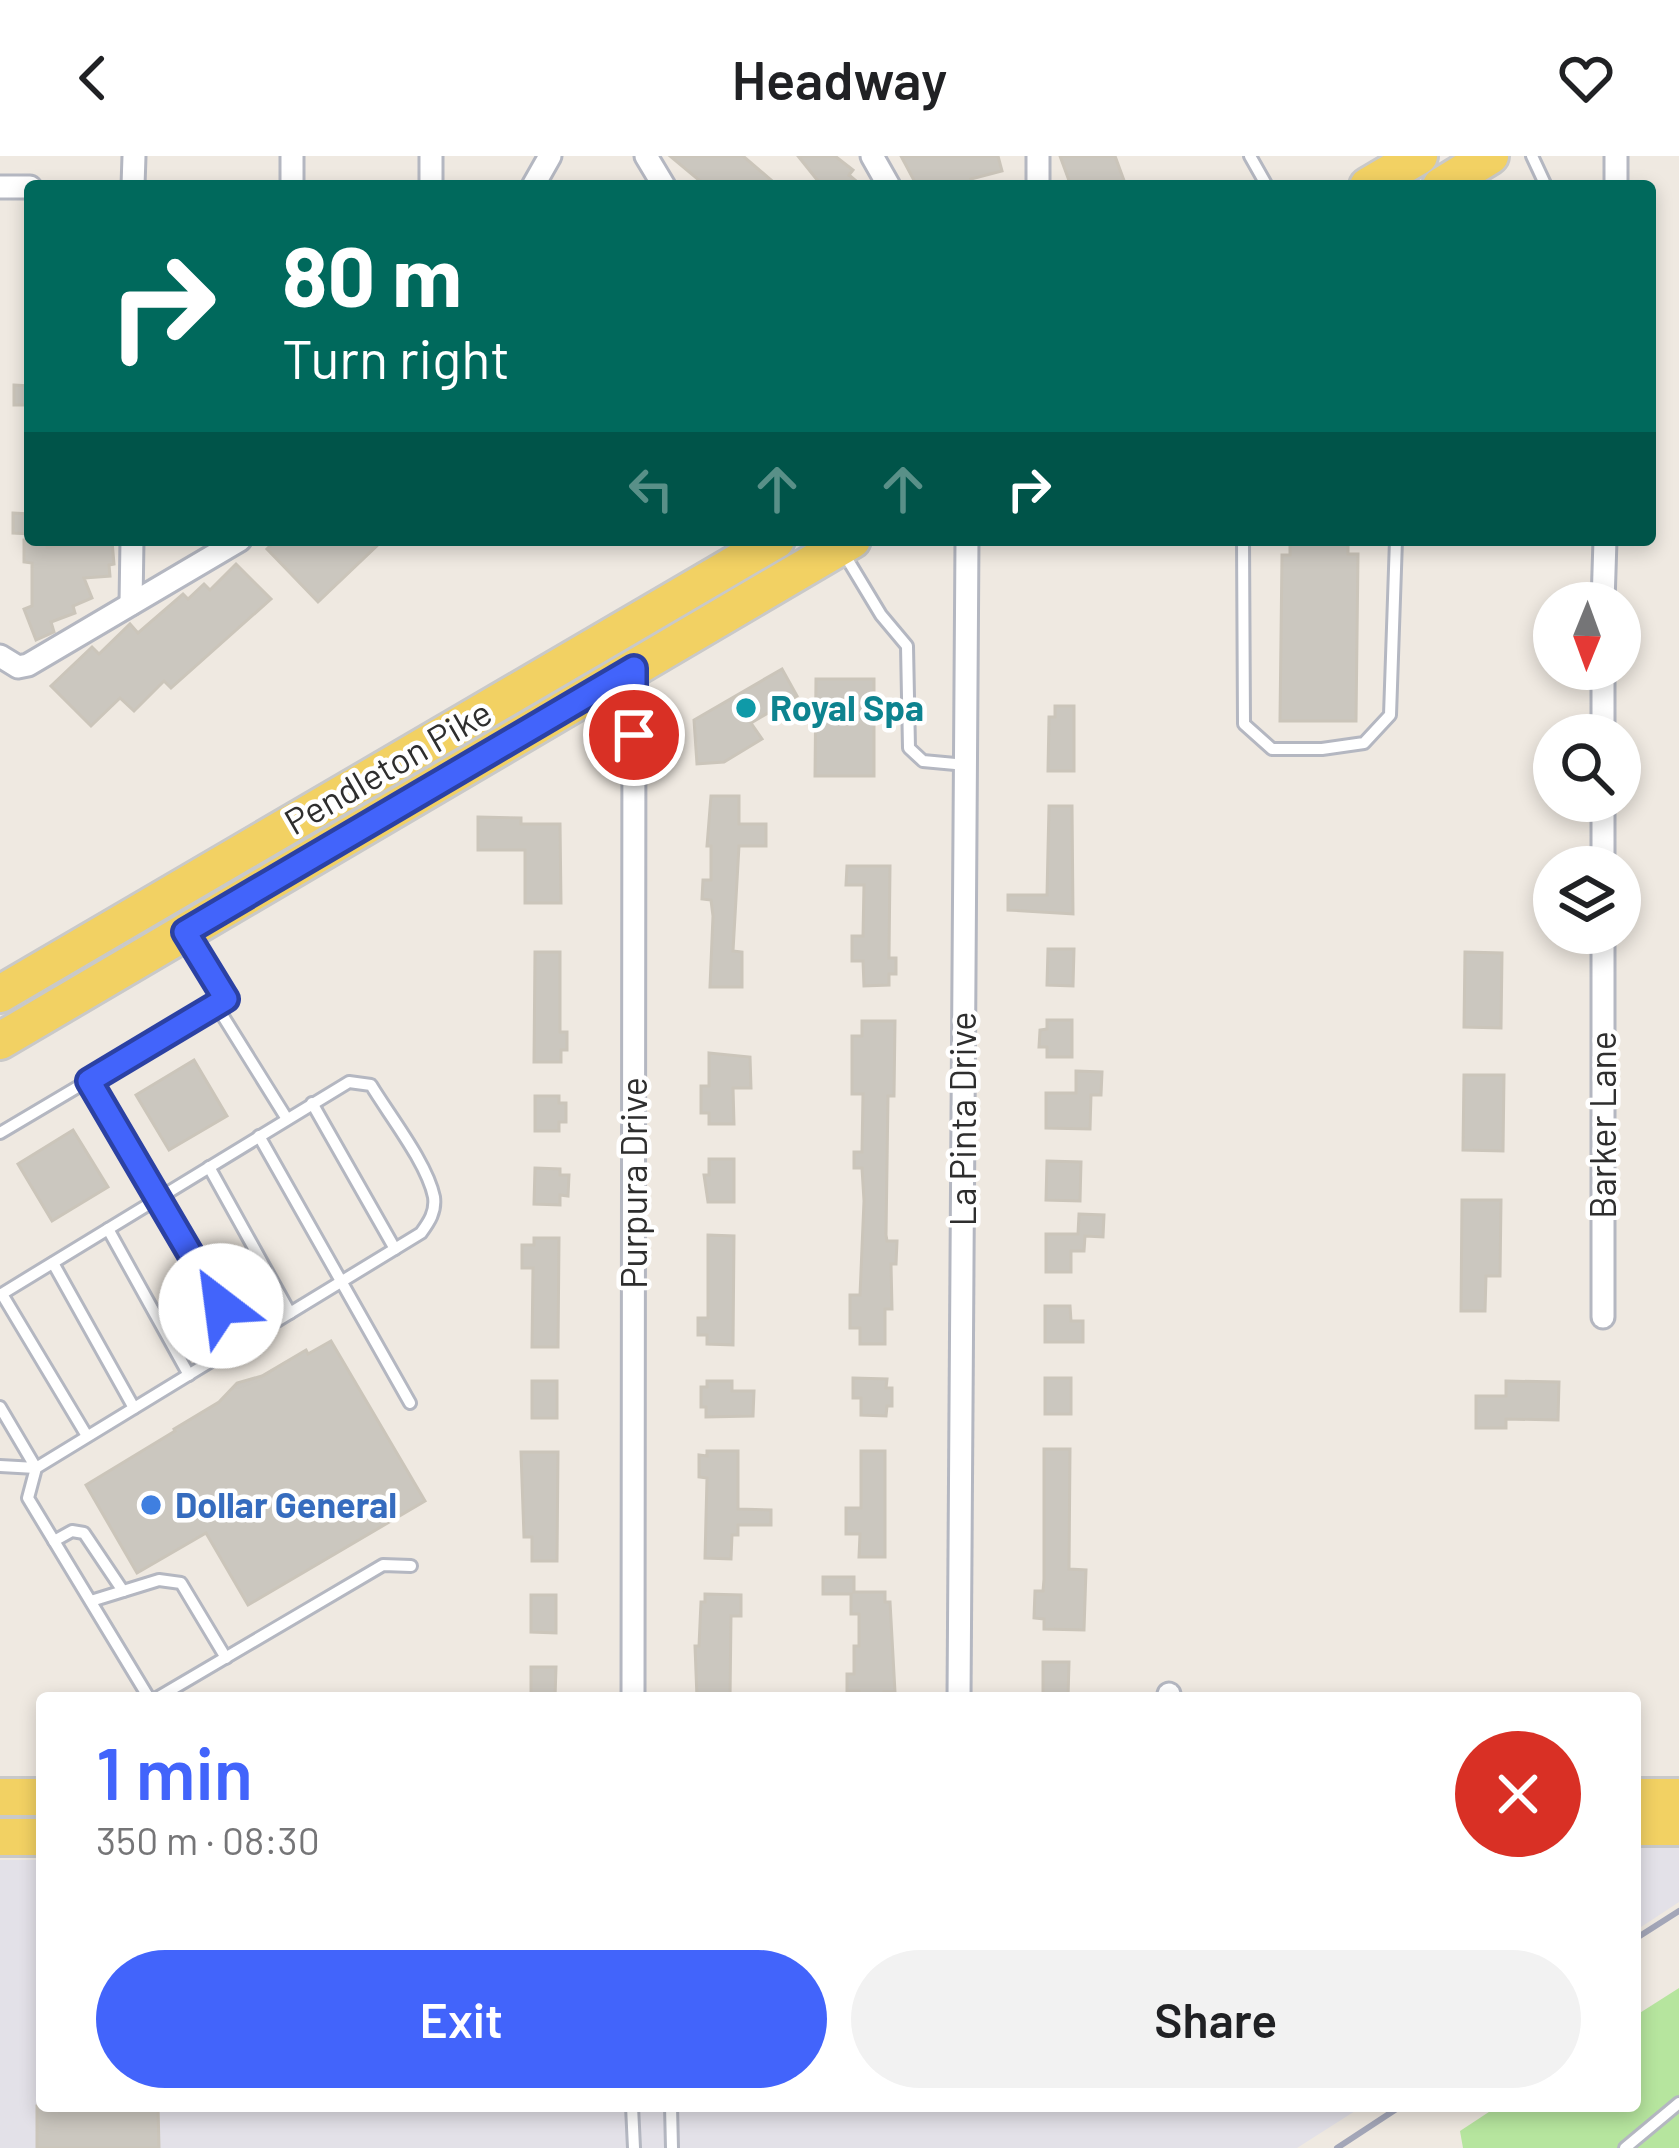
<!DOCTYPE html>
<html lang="en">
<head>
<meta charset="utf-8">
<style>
  :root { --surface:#fff; --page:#f2f2f2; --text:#202124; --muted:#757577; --accent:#4264fb }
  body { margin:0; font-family:Barlow,sans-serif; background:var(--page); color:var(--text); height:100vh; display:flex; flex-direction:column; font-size:45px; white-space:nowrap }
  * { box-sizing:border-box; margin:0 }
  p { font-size:39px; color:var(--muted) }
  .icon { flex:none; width:66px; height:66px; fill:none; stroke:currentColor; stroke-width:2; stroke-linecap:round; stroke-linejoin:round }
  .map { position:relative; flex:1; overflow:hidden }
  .drawer { position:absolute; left:36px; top:1536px; width:1605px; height:420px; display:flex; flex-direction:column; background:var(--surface); border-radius:12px; box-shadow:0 6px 18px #0003 }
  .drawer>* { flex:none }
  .top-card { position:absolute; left:24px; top:24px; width:1632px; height:366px; border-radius:12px; box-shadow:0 6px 18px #0003; background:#00695c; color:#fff; overflow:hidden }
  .needle { width:78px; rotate:181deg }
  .buttons { position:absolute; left:1533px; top:426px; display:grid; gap:24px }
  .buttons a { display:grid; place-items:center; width:108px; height:108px; border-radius:50%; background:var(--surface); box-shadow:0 6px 18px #0003; font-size:60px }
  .pin { position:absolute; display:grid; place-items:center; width:102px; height:102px; color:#fff; margin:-51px; border:6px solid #fff; border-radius:50%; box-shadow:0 3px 12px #0007 }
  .me { position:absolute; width:132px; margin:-66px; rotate:330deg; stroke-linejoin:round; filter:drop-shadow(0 0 9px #0008) }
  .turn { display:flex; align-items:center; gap:42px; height:252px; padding:0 60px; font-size:54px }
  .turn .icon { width:156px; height:156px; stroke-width:2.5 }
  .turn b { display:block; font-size:84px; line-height:102px }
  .lanes { display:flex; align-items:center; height:114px; padding:0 60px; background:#0003; justify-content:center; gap:60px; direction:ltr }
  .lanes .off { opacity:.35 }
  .round { display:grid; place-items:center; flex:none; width:126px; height:126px; border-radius:63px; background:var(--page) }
  .summary { display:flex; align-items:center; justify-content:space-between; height:204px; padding:0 60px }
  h1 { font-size:72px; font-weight:600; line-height:90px; color:var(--accent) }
  .primary-button { display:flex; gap:24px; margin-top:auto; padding:24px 60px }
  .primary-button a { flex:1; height:138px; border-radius:72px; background:var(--accent); color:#fff; font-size:48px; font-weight:600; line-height:138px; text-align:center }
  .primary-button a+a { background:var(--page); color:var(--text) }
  header { display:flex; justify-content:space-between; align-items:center; height:156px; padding:0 60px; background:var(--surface); font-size:54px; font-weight:600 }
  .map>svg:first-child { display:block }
  .industrial { fill:#e3e1e8 }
  .green { fill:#b6e59e }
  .building { fill:#cbc7bf; stroke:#cbc5ba; stroke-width:3 }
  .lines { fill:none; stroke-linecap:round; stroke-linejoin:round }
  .lane-casing { stroke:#b4b7c1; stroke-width:16 }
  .street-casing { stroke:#b4b7c1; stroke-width:27 }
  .primary-casing { stroke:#c9c9c9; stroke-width:42 }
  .lane { stroke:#fff; stroke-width:10 }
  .street { stroke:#fff; stroke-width:21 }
  .primary { stroke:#f2d163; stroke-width:36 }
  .rail { stroke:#a3a6b8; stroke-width:6 }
  .route-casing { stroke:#2b41a3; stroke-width:30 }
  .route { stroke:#4264fb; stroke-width:21 }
  .culture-dot { fill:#0f9aa8; stroke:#fff; stroke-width:4.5 }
  .shop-dot { fill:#3f7fe0; stroke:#fff; stroke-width:4.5 }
  .labels { text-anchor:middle; stroke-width:9; stroke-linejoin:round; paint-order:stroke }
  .culture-label { font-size:36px; font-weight:bold; fill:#0d838f; stroke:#fff; text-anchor:start }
  .street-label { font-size:36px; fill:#2e2e2e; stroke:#fff }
  .shop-label { font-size:36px; font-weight:bold; fill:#366cbe; stroke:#fff; text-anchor:start }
</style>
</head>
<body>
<header><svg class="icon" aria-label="back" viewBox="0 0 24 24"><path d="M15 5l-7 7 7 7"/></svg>Headway<svg class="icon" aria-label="heart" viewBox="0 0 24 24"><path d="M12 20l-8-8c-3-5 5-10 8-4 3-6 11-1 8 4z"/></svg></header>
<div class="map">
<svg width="1679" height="1992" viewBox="0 0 1679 1992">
  <rect width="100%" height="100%" fill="#efe9e1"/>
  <!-- industrial -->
  <g class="industrial">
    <path d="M1635 1681H1679V1746L1635 1775Z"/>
    <path d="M0 1704H42V1950H1363L1297 1992H0Z"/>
  </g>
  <!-- green -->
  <path class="green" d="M1679 1832V1992H1463L1460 1975 1498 1950H1635V1860Z"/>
  <!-- building -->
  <g class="building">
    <path d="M670 0H743L778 30H706Z"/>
    <path d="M798 0H835L853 14 849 19 862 30H822Z"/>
    <path d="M901 0H998L1002 15 971 23 975 30H917Z"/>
    <path d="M1060 0H1115L1126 30H1071Z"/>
    <path d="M14 229 30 230V249H14Z"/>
    <path d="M13 357 30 358V378L13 377Z"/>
    <path d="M24 384H48L47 391 112 385 114 408 109 409 110 420 84 422 92 442 73 450 75 457 51 466 54 476 36 484 24 453 32 450V407L24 406Z"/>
    <path d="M276 384H383L318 446 267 393Z"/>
    <path d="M1290 384H1348V398H1358L1356 565H1280L1282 399H1290Z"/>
    <path d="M236 408 271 443 171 532 164 525 134 555 120 542 91 570 51 530 92 491 99 498 130 468 138 477 183 438 188 443 204 428 210 434Z"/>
    <path d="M782 513 797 540 751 567 762 583 724 606 697 608 694 564Z"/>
    <path d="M816 523H874V620H815Z"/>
    <path d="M1055 550H1074V615H1048L1049 561H1055Z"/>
    <path d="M711 640H739V668H766V690H739L733 795 742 796V831H710L713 760 711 744 702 743 703 724H711V690H707Z"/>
    <path d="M1049 650H1072L1073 758 1008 754V739H1047Z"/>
    <path d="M478 661 521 662V668H560L561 747H525V694H478Z"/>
    <path d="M847 710H890L889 802H896V818H889V829L864 830 863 805H852V780H863L864 729H846Z"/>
    <path d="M1048 793H1074L1073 830 1047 829Z"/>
    <path d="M535 796H560V876H567V894H561V906H534Z"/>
    <path d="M1465 796 1502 797 1501 872 1464 871Z"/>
    <path d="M1047 864H1072V901H1047V891H1039L1040 874 1047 873Z"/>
    <path d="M862 865H895L894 940H888L886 1079 887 1085H897L896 1108H891L892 1153H885V1188H860V1172H850V1139H860L864 1045 862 1012H854V996H862L863 938H852V880H862Z"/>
    <path d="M709 897 750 901 751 932H733L734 968H709V957H701V930H709Z"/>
    <path d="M194 904 227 960 169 994 136 939Z"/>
    <path d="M1076 915 1102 916 1101 939H1091L1090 973 1046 972V937H1076Z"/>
    <path d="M1464 919H1504L1503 995 1463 994Z"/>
    <path d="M535 940H559V947H566V966H559V975H535Z"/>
    <path d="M73 974 108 1031 52 1065 18 1008Z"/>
    <path d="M709 1003H734V1046H708L704 1019H709Z"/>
    <path d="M1047 1005 1081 1006 1080 1045 1046 1044Z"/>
    <path d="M535 1012 560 1013V1019H569L568 1040 560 1039V1049L534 1048Z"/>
    <path d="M1462 1044H1501L1500 1120H1486L1485 1155H1461Z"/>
    <path d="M1079 1058 1104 1059 1103 1081 1085 1080 1084 1095H1071V1116H1046V1078H1078Z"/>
    <path d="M708 1079 734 1080 733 1189 707 1188V1179H698V1162H708Z"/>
    <path d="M534 1082H559L558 1191H532L533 1112H522V1089H534Z"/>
    <path d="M1045 1150H1070L1071 1165H1083V1186H1045Z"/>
    <path d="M331 1185 425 1345 248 1449 206 1377 137 1417 86 1329 175 1275 174 1273 219 1246 237 1227 262 1220 306 1194 308 1198Z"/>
    <path d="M853 1222 887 1223 886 1232H892V1250H887L886 1260 861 1259V1242H853Z"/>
    <rect x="1045" y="1222" width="26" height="36"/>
    <rect x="532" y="1225" width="25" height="37"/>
    <path d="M707 1225H732V1235H754L753 1260 706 1261V1251H701V1231H707Z"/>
    <path d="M1506 1225 1559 1226 1558 1264 1506 1263V1272H1476V1240H1506Z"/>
    <path d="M1044 1293H1070L1069 1413 1086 1414 1084 1474 1044 1473V1463L1034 1462 1035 1435H1043L1044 1423Z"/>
    <path d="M707 1295H738V1353L771 1354V1369H738V1379H732L731 1403 705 1402 707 1322 699 1321V1299L707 1300Z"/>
    <path d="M861 1295H885V1401H859L860 1378H846V1352H861Z"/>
    <path d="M521 1296H558L557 1405H532V1381H524Z"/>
    <path d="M823 1421H854V1436H885V1446H890L895 1536H884V1542H859V1535H847V1518H854V1490H859V1458H851V1438H823Z"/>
    <path d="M705 1438 741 1439V1460H731L730 1542H697L695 1490H699L701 1446H705Z"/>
    <path d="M531 1439H556V1477L531 1476Z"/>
    <path d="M1043 1506H1069L1068 1542H1043Z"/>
    <path d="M531 1511H556L555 1542H531Z"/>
    <path d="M37 1950H158L159 1992H37Z"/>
  </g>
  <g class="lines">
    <defs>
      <g id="lane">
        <path d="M1250 0 1267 30"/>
        <path d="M1532 0 1546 30"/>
        <path d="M1243 384 1244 568 1272 593H1322L1364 587 1390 559 1396 384"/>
        <path d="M843 396 881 459 907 490 909 592 923 605 966 609"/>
        <path d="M216 849 287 963"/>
        <path d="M89 924 242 1187"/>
        <path d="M312 947 395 1093"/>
        <path d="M0 977 226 843 190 784"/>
        <path d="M259 980 410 1247"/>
        <path d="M209 1011 290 1157"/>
        <path d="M108 1073 189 1219"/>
        <path d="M53 1107 134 1252"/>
        <path d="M2 1138 87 1280"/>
        <path d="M0 1139 349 926 371 929C389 959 427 1007 434 1041 436 1056 429 1066 421 1077L36 1312 28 1342 149 1542"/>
        <path d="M0 1251 36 1312 0 1310"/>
        <path d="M54 1385 72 1375 84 1377 123 1435"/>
        <path d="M91 1445 159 1424 181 1427 226 1502"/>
        <path d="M157 1542 383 1409 411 1410"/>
        <path d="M632 1950 634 1992"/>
        <path d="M671 1950 672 1992"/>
        <path d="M1625 1992 1679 1947"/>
      </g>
      <g id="street">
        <path d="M646 0 664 30"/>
        <path d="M872 0 889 30"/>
        <path d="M133 30 134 0"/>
        <path d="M292 30V0"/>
        <path d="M431 30V0"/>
        <path d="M533 30 550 0"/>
        <path d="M1038 30V0"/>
        <path d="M1616 30V0"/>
        <path d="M0 31H30"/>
        <path d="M1603 447 1605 384"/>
        <path d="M131 448 132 384"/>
        <path d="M0 500 18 511 28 509 240 384"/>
        <path d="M1603 513V579"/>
        <path d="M1603 645V711"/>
        <path d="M1603 777V1161"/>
        <path d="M633 1542 634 512"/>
        <path d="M959 1542 967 384"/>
        <path d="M1168 1542 1169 1538"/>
      </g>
      <g id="primary">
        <path d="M1368 30 1419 0"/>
        <path d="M1441 30 1490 0"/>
        <path d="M0 838 776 384"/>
        <path d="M0 885 852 384"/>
        <path d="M0 1641H42"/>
        <path d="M1635 1641H1679"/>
        <path d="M1635 1671H1679"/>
        <path d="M0 1681H42"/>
      </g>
    </defs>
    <!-- lane casing -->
    <use href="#lane" class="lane-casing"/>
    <!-- street casing -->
    <use href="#street" class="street-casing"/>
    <!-- primary casing -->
    <use href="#primary" class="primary-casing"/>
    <!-- lane -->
    <use href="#lane" class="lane"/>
    <!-- street -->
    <use href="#street" class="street"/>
    <!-- primary -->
    <use href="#primary" class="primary"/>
    <!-- rail -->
    <g class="rail">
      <path d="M1635 1783 1679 1755"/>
      <path d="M1337 1992 1401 1950"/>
    </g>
  </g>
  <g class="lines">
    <defs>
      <path id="route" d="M221 1150 89 925 226 843 185 776 634 512V579"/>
    </defs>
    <!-- route casing -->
    <use href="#route" class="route-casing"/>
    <!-- route -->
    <use href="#route" class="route"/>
  </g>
  <!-- markers -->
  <circle class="culture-dot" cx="746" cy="552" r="12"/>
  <circle class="shop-dot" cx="151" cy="1349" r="12"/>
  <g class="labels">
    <!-- culture labels -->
    <g class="culture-label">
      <text x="770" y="565">Royal Spa</text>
    </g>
    <!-- street labels -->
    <g class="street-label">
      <text transform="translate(388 611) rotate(-30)" y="13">Pendleton Pike</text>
      <text transform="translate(963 963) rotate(-90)" y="13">La Pinta Drive</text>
      <text transform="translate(1603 969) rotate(-90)" y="13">Barker Lane</text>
      <text transform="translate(634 1027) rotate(-90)" y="13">Purpura Drive</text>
    </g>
    <!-- shop labels -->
    <g class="shop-label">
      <text x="175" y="1362">Dollar General</text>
    </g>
  </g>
</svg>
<div class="buttons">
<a><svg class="needle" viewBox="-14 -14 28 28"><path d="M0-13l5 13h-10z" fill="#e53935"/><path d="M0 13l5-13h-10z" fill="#757577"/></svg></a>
<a><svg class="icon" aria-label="search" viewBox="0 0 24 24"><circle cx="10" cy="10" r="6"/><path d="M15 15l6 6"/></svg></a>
<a><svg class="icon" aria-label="layers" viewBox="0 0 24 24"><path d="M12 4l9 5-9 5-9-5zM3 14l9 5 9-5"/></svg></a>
</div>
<div class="pin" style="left:634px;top:579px;background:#d93025"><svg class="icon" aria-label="arrive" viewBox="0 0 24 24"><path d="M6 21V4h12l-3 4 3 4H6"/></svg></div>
<svg class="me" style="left:221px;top:1150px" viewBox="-20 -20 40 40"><circle r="19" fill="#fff"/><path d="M0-13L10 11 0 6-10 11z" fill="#4264fb"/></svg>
<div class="top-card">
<div class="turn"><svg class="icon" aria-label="right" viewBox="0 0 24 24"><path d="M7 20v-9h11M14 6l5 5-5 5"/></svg><div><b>80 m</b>Turn right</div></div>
<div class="lanes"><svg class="icon off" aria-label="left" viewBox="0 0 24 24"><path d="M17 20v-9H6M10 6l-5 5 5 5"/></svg><svg class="icon off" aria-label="ahead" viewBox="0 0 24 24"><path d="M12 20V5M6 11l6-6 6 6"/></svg><svg class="icon off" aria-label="ahead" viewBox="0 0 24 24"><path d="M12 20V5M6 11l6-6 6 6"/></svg><svg class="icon" aria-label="right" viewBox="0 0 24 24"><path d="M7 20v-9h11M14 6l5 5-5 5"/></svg></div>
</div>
<section class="drawer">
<div class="summary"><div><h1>1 min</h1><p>350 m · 08:30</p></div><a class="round" style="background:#d93025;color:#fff"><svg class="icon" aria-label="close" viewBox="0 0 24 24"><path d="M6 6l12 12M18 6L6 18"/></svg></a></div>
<div class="primary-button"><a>Exit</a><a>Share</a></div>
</section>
</div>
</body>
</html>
